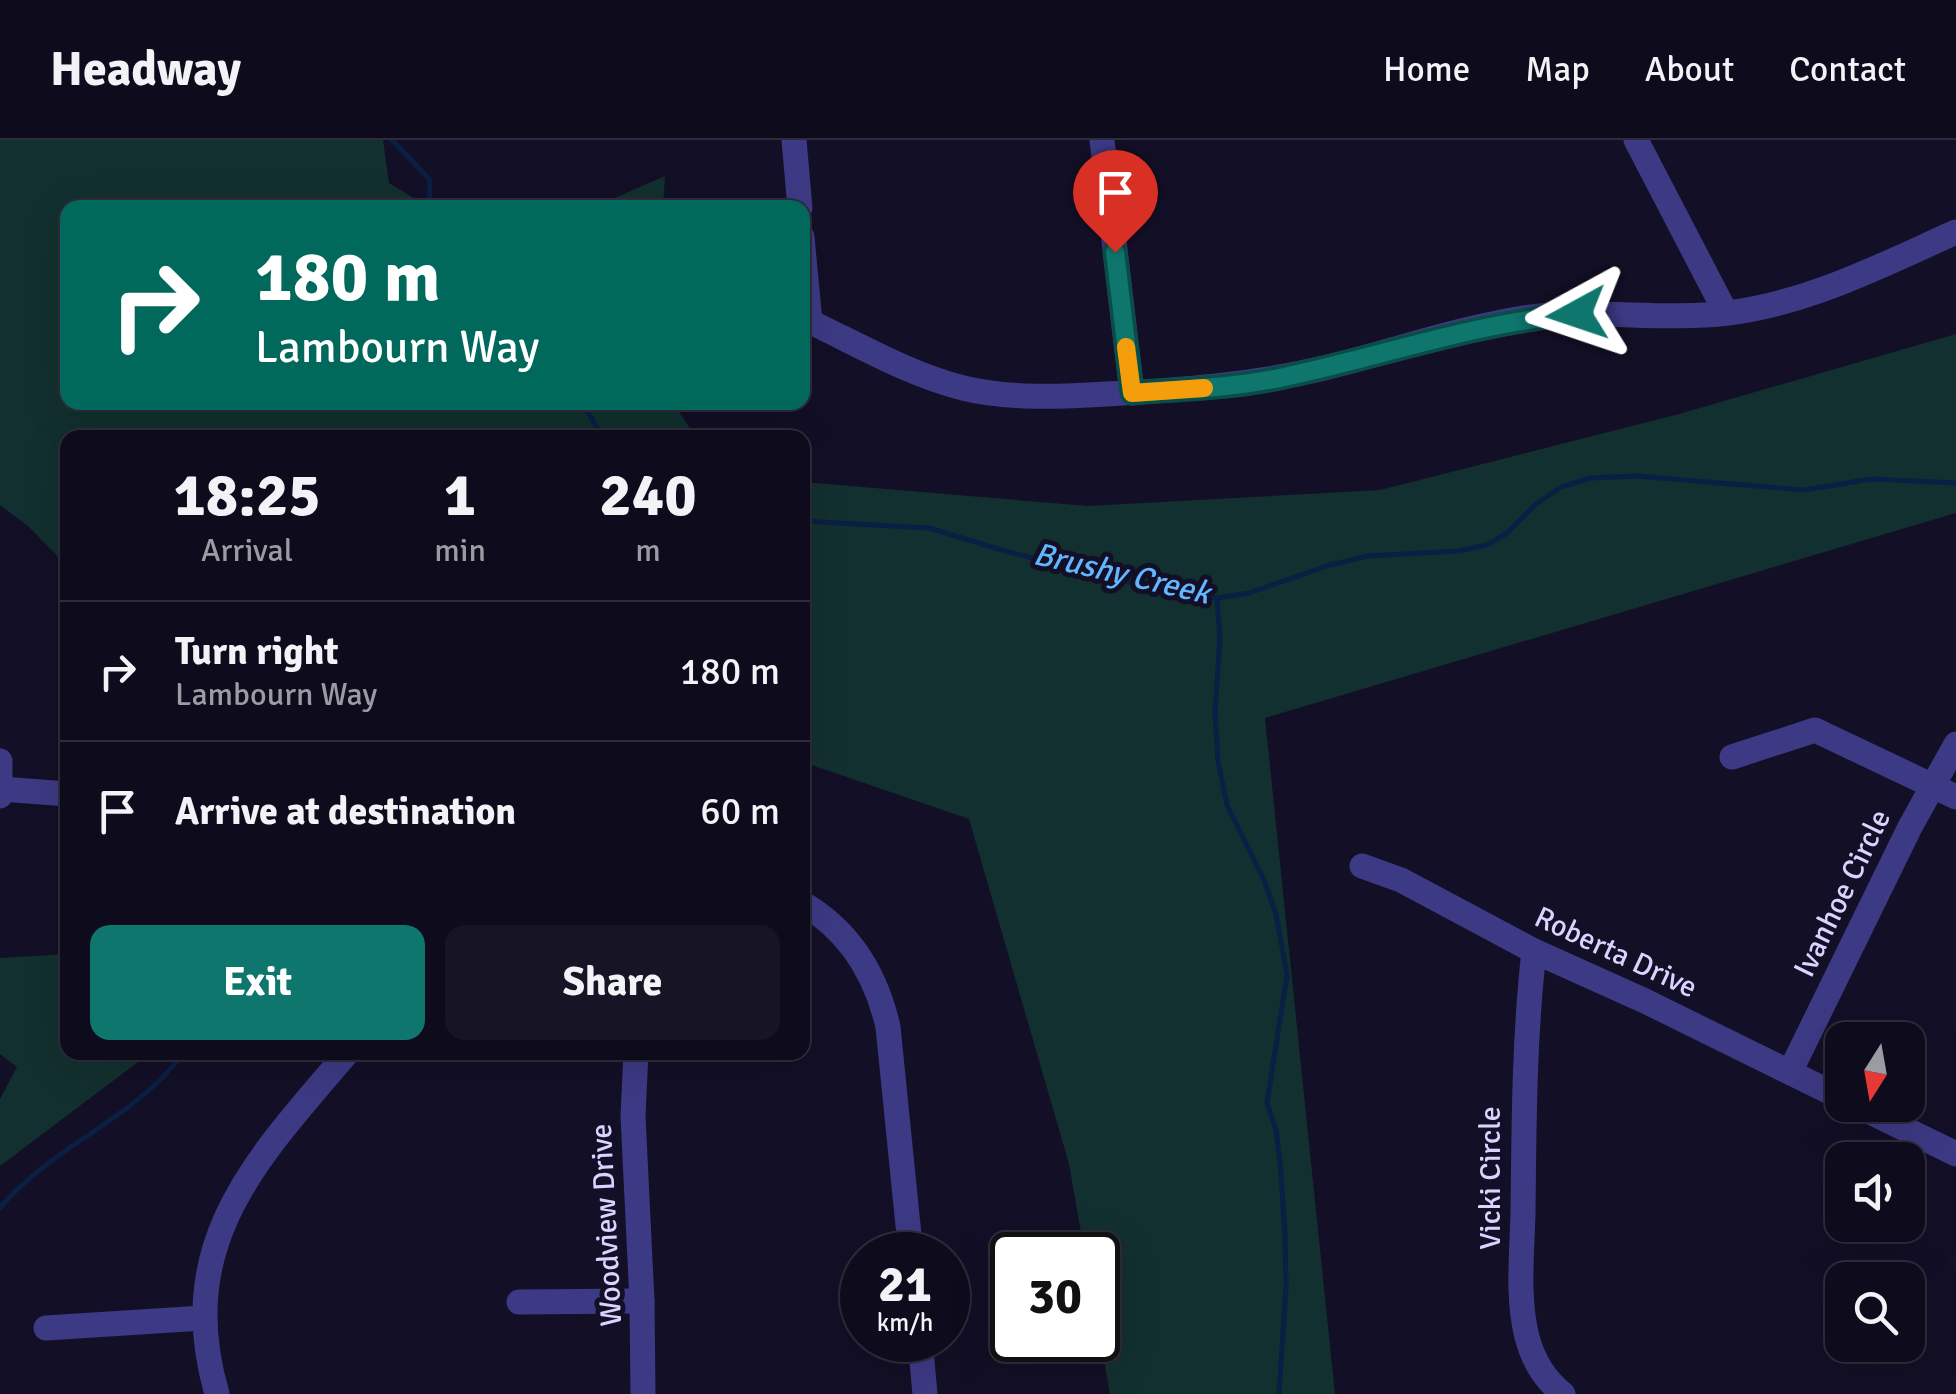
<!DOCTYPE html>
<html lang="en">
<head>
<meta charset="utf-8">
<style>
  :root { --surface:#0e0b1c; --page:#171425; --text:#f1f3f6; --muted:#9b9ba3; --line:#2e2b3b; --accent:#0f766e }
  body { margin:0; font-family:Signika,sans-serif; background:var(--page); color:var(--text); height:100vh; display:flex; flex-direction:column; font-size:38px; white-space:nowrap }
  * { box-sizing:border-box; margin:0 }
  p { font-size:32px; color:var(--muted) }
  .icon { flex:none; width:55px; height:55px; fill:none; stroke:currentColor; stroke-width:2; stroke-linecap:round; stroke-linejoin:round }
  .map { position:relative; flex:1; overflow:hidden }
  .side { position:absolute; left:60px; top:290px; width:750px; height:630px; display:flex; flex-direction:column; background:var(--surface); border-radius:20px; box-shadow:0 10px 40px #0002,0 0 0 2px var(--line) }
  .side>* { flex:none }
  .top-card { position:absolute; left:60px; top:60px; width:750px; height:210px; border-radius:20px; box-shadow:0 10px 40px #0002,0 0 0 2px var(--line); background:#00695c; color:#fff; overflow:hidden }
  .needle { width:65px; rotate:191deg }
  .buttons { position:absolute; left:1825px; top:882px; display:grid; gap:20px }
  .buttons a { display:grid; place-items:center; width:100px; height:100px; border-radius:20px; background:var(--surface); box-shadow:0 10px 40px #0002,0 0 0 2px var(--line); font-size:50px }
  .speed { position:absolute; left:840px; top:1092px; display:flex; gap:20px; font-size:50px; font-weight:700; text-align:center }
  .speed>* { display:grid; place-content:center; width:130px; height:130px; border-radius:50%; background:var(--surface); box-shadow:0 10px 40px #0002,0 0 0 2px var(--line); line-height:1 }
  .speed small { font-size:25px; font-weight:400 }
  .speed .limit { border:5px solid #111; border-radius:15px; background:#fff; color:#111 }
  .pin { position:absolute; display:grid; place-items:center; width:85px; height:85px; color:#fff; margin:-102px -42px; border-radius:50% 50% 50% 0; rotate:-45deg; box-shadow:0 0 10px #0007 }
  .pin .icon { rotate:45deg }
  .me { position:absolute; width:110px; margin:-55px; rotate:265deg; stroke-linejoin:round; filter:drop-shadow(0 0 8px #0008) }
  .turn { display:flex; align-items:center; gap:35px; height:210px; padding:0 30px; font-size:45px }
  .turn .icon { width:130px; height:130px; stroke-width:2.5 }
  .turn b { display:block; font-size:70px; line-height:85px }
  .eta { display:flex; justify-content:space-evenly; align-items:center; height:170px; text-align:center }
  .eta b { font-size:60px; font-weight:700; line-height:70px }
  .cta { display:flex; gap:20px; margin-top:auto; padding:20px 30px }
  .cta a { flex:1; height:115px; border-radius:20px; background:var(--accent); color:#fff; font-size:40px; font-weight:700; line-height:115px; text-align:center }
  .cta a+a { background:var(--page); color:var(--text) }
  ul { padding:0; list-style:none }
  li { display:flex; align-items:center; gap:30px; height:140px; padding:0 30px; border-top:2px solid var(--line) }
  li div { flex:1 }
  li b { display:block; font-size:38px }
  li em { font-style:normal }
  header { display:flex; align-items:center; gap:60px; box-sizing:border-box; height:140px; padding:0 50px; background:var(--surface); border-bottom:2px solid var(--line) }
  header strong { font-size:48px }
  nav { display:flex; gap:55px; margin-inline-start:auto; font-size:35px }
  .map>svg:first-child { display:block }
  .green { fill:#12302f }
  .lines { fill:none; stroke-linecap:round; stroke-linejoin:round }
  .stream { stroke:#0a1f44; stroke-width:5 }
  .minor { stroke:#3d3a85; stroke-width:25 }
  .route-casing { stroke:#0a4d48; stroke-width:25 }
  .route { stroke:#0f766e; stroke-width:18 }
  .slow { stroke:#f59e0b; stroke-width:18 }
  .labels { text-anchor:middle; stroke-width:10; stroke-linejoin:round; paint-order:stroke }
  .street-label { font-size:30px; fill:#d9d4ff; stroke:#130f26 }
  .water-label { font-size:32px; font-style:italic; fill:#62b6ff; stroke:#130f26 }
</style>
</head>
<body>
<header>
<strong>Headway</strong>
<nav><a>Home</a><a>Map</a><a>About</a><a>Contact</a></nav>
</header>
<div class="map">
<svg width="1956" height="1254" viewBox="0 0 1956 1254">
  <rect width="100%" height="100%" fill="#130f26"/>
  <!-- green -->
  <g class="green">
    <path d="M0 0H383L389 43 429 67 68 68V262L673 263 696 297 68 298 67 426 28 386 0 365Z"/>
    <path d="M665 36 663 67H594Z"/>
    <path d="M1956 194V373L1265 578 1335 1254H1110L1098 1186V1115H1085L1069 1024 969 679 803 622V342L1088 366 1380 350 1679 274Z"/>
    <path d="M67 814 68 912 150 913 0 1026V959L17 927 0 914V818Z"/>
  </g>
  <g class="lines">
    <!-- stream -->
    <g class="stream">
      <path d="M392 0 430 40 429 68"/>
      <path d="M582 262 603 298"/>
      <path d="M802 381 929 388 1005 411 1178 454 1217 458 1249 453 1330 425 1368 416 1459 411 1487 405 1507 393 1536 364 1561 347 1590 338 1636 336 1804 350 1872 339 1956 343"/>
      <path d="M1217 458 1220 498 1215 573 1218 621 1227 665 1264 740 1276 774 1287 835 1267 963 1276 990 1280 1022 1285 1094 1286 1147 1279 1254"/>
      <path d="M0 1068C51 1006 136 979 184 912"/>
    </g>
    <!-- minor -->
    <g class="minor">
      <path d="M794 0 800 68"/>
      <path d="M1102 0 1132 253"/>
      <path d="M1636 0 1726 173"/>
      <path d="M802 97 810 182"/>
      <path d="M802 178C854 202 907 234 963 248 1008 259 1060 257 1106 254 1180 250 1253 245 1324 228 1391 212 1456 189 1523 178 1591 168 1660 181 1728 173 1809 163 1882 125 1956 92"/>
      <path d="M1732 617 1815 590 1956 657"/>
      <path d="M0 621V656"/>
      <path d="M1 649 68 654"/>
      <path d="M1362 726 1401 740 1534 811 1645 861 1842 958"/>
      <path d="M802 763C850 791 876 834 888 887L911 1115"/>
      <path d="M1534 811C1524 899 1524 985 1523 1073 1522 1113 1517 1158 1527 1197 1533 1220 1544 1239 1563 1254"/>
      <path d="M636 912 633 976 642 1161 643 1254"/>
      <path d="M1790 932 1910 687 1956 604"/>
      <path d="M1856 965 1956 1014"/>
      <path d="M519 1162 642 1161"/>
      <path d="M46 1188 203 1178"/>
      <path d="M920 1200 925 1254"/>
      <path d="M217 1254C173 1102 257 1019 348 912"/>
    </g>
  </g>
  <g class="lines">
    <defs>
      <path id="route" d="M1115 112 1132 253C1183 249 1234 248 1284 237 1383 216 1477 182 1577 174"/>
    </defs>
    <!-- route casing -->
    <use href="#route" class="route-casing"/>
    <!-- route -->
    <use href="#route" class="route"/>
    <!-- slow -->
    <path class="slow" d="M1126 207 1132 253 1204 248"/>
  </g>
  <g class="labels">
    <!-- street labels -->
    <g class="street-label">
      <text transform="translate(1842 753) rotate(-64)" y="10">Ivanhoe Circle</text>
      <text transform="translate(1616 812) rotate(25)" y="10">Roberta Drive</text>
      <text transform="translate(1490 1038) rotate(-90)" y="10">Vicki Circle</text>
      <text transform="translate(606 1085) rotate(-93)" y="10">Woodview Drive</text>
    </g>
    <!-- water labels -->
    <g class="water-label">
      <text transform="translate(1122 433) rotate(13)" y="11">Brushy Creek</text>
    </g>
  </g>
</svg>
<div class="buttons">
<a><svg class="needle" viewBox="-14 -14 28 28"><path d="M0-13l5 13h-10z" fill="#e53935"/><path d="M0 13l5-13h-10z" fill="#9b9ba3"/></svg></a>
<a><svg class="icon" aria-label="sound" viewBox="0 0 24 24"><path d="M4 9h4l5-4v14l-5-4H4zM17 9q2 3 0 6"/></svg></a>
<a><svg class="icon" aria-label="search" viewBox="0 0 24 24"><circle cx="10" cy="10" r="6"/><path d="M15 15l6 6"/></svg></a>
</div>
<div class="speed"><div>21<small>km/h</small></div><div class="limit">30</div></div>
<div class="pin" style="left:1115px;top:112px;background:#d93025"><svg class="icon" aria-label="arrive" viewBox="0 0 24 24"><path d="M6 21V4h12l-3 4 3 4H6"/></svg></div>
<svg class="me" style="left:1577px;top:174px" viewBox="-20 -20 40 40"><path d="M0-17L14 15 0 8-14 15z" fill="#0f766e" stroke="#fff" stroke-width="4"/></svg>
<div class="top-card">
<div class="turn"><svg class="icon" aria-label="right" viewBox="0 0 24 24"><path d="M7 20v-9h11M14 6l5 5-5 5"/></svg><div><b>180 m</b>Lambourn Way</div></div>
</div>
<section class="side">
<div class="eta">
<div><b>18:25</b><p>Arrival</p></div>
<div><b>1</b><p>min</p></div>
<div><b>240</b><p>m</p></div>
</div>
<ul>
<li><svg class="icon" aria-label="right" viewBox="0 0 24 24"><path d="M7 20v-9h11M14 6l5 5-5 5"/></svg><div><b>Turn right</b><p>Lambourn Way</p></div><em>180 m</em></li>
<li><svg class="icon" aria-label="arrive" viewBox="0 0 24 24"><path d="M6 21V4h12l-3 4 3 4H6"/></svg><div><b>Arrive at destination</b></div><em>60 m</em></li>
</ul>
<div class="cta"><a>Exit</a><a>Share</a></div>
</section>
</div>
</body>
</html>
